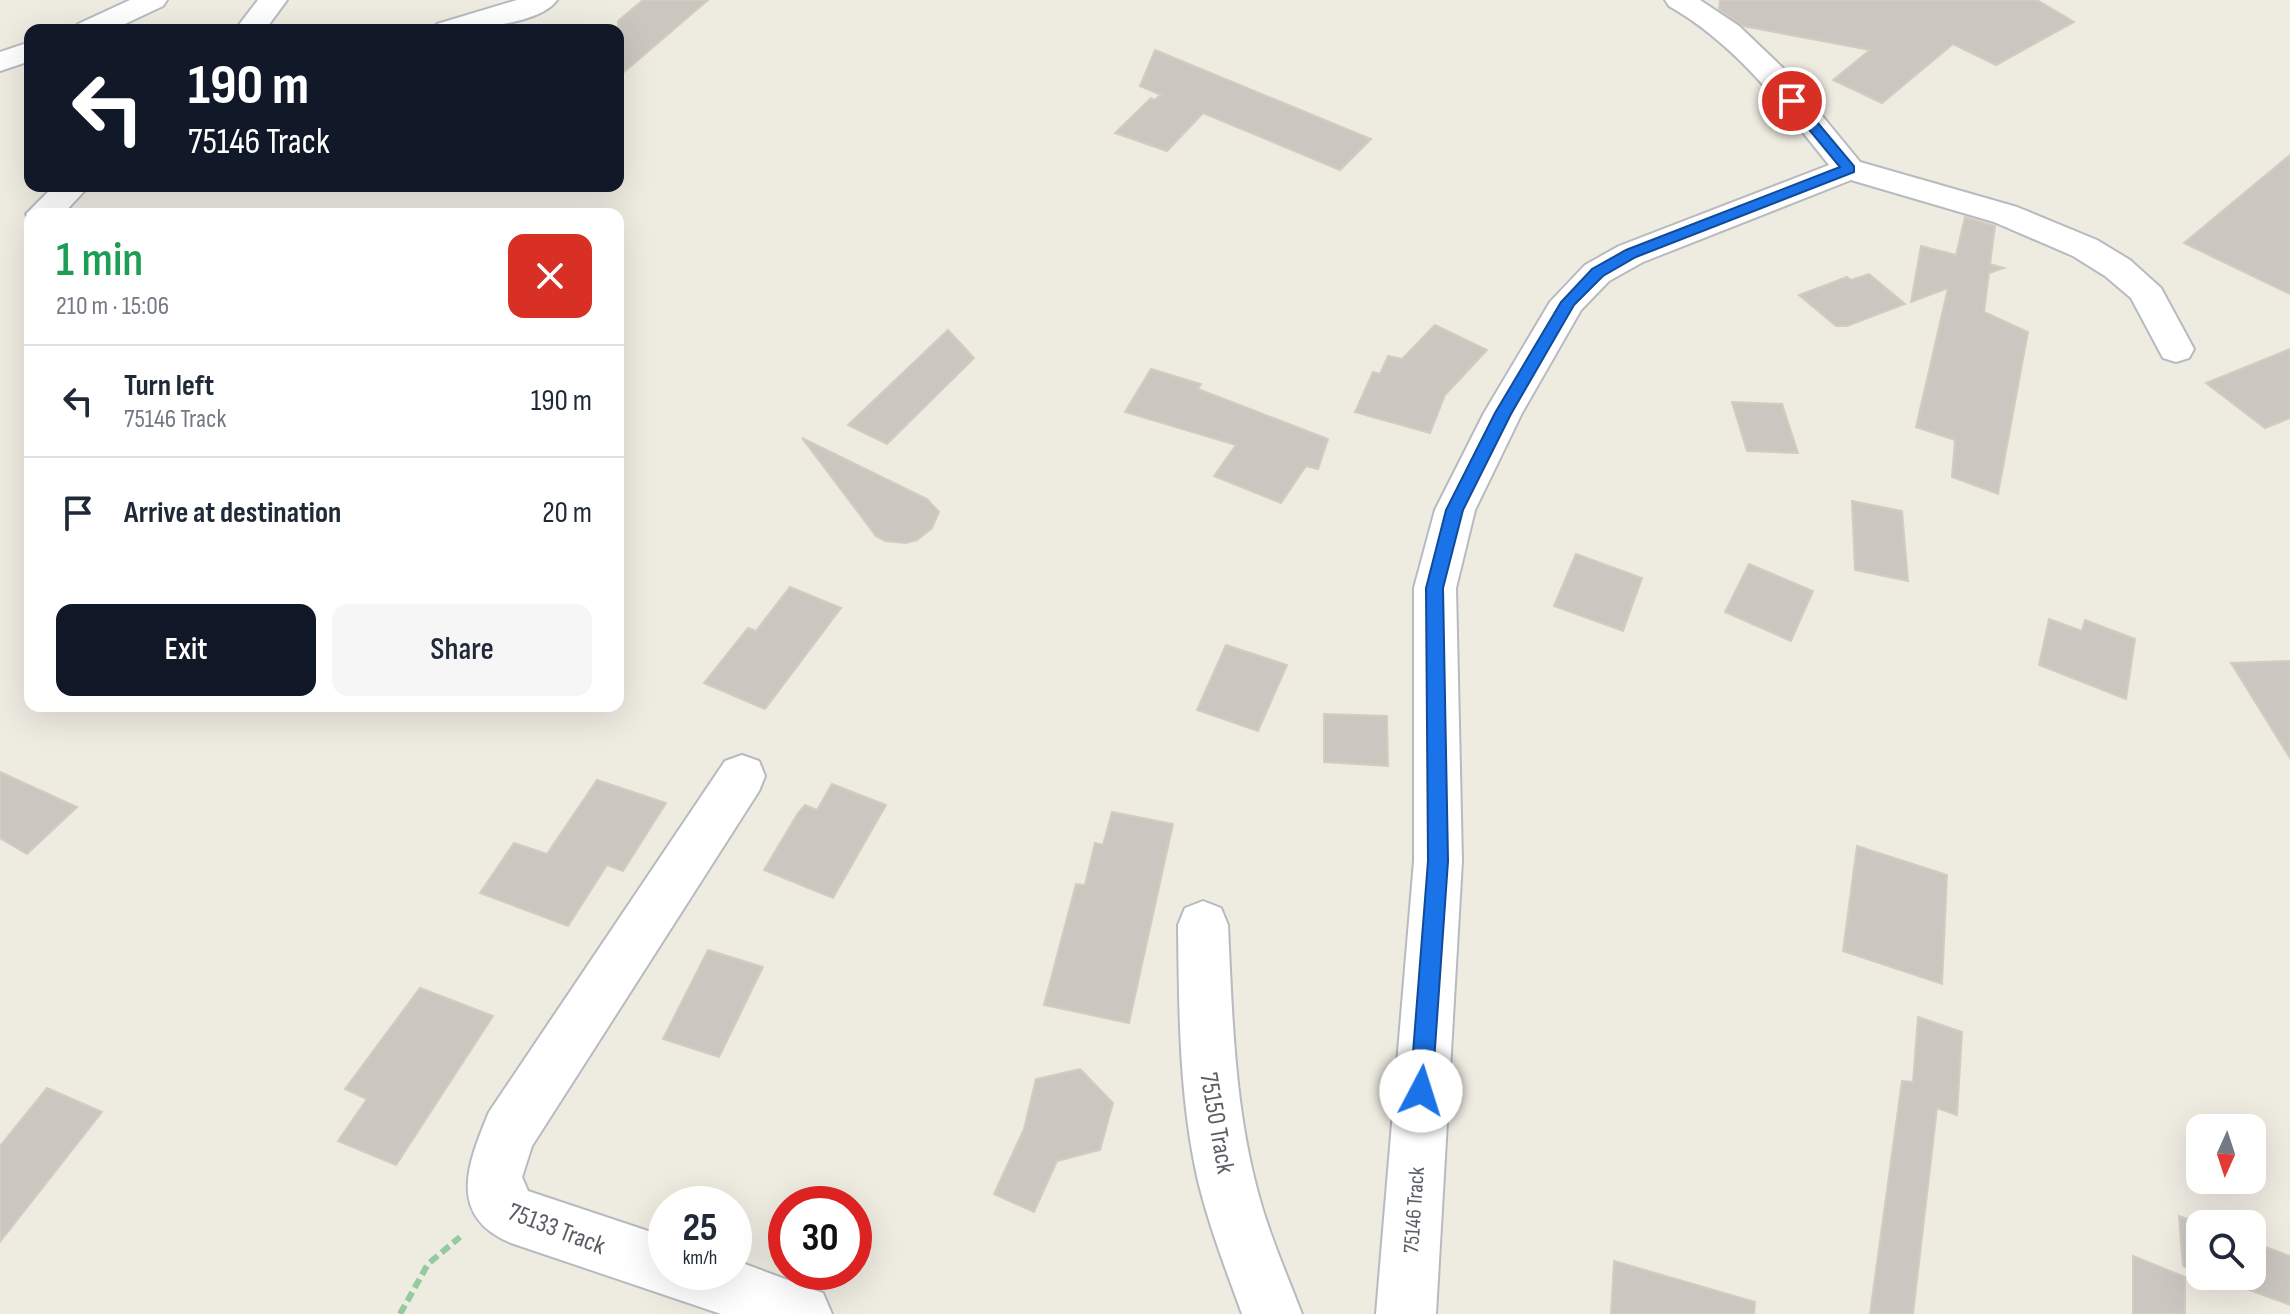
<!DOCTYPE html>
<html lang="en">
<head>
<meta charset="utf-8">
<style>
  :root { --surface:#fff; --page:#f6f6f7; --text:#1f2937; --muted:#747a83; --line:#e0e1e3; --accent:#111827 }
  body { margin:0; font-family:"Sofia Sans Condensed",sans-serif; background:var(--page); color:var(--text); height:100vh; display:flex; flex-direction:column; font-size:30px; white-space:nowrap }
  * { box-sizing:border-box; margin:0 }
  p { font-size:26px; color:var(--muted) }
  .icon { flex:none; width:44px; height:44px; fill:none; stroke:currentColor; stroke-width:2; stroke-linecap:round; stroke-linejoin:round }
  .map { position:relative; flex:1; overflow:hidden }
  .side { position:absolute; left:24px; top:208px; width:600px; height:504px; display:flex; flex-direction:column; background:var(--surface); border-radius:16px; box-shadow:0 8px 32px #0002 }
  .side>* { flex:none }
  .hud { position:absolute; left:24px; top:24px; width:600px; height:168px; border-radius:16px; box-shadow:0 8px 32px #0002; background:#111827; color:#fff; overflow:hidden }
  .needle { width:52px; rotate:183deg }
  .buttons { position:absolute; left:2186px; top:1114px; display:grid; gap:16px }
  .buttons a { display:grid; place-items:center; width:80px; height:80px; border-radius:16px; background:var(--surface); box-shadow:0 8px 32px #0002; font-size:40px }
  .speed { position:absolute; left:648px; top:1186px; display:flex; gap:16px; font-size:40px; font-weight:700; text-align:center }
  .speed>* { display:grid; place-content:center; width:104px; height:104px; border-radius:50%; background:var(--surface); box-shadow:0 8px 32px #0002; line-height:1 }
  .speed small { font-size:20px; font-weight:400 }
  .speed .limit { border:12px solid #d22; background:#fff; color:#111 }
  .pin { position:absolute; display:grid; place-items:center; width:68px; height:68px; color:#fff; margin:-34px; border:4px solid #fff; border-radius:50%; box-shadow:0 2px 8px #0007 }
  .me { position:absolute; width:88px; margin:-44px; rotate:5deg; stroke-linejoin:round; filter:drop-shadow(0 0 6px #0008) }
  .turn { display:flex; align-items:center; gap:28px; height:168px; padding:0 32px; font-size:36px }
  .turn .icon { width:104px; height:104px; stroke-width:2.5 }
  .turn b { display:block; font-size:56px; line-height:68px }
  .round { display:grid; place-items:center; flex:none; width:84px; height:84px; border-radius:16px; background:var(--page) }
  .headline { display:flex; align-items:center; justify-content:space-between; height:136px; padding:0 32px }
  h1 { font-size:48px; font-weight:600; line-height:60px; color:#1e9e55 }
  .action { display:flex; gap:16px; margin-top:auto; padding:16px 32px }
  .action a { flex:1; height:92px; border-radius:16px; background:var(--accent); color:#fff; font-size:32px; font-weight:600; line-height:92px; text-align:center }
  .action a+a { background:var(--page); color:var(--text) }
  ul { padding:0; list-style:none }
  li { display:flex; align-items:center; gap:24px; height:112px; padding:0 32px; border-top:2px solid var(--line) }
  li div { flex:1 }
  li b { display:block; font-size:30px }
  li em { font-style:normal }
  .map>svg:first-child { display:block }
  .building { fill:#cbc7c0; stroke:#d3ccbf; stroke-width:2 }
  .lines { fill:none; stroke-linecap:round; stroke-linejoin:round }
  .minor-casing { stroke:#b7babf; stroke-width:4 }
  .path { stroke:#94caa0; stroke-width:6; stroke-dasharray:10 5; stroke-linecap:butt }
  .minor { fill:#fff; fill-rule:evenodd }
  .route { fill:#1a73e8; stroke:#114b97; stroke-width:2 }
  .labels { text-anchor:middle; stroke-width:6; stroke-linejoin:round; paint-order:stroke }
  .street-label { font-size:22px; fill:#5a5e63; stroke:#fff }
  .near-street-label { font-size:26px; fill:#5a5e63; stroke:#fff }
</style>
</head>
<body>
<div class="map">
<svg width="2290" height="1314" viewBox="0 0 2290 1314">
  <rect width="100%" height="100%" fill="#eeebe1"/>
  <!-- building -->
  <g class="building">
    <path d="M643 0H708L618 77V21Z"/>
    <path d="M1720 0H2037L2074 22 1996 65 1953 44 1882 103 1833 80 1870 50 1743 26 1719 9Z"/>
    <path d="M1155 50 1371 139 1340 170 1203 113 1167 151 1115 133 1151 98 1154 100 1161 95 1140 86Z"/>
    <path d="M2290 155V294L2184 243Z"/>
    <path d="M1965 217 1995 226 1990 264 2004 268 1989 273 1984 312 2028 332 1998 494 1952 477 1955 440 1916 427 1948 288 1911 302 1921 246 1956 255Z"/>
    <path d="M1869 274 1905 304 1847 326H1836L1799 295 1847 277 1851 280Z"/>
    <path d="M1435 325 1487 350 1445 395 1430 433 1355 412 1373 372 1380 374 1388 356 1402 359Z"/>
    <path d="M948 330 974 358 887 444 848 425Z"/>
    <path d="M2290 349V418L2265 428 2206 383Z"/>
    <path d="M1151 369 1201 384 1198 389 1328 439 1318 469 1306 466 1281 503 1214 476 1236 445 1125 412Z"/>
    <path d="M1732 402 1782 404 1798 453 1747 451Z"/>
    <path d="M802 438 927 499 939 512 932 528 917 540 906 543 885 541 876 536Z"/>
    <path d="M1852 501 1902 511 1908 581 1855 570Z"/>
    <path d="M1576 554 1642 578 1623 631 1554 606Z"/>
    <path d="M1749 564 1813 591 1791 641 1725 612Z"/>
    <path d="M790 587 841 608 765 709 704 683 748 628 756 631Z"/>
    <path d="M2049 619 2082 631 2085 620 2135 639 2126 699 2039 665Z"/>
    <path d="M1226 645 1287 665 1258 731 1197 710Z"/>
    <path d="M2290 661V758L2231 663Z"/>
    <path d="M1324 714 1387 716 1388 766 1324 762Z"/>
    <path d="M0 772 77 807 27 854 0 838Z"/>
    <path d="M597 780 666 803 623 871 607 865 568 926 480 893 514 843 547 854Z"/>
    <path d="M832 784 886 805 833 898 764 870 798 813 805 805 817 810Z"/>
    <path d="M1112 812 1173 824 1129 1023 1044 1005 1076 884 1085 885 1095 843 1103 845Z"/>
    <path d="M1857 846 1947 875 1942 984 1843 951Z"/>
    <path d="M708 950 763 967 719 1057 663 1039Z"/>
    <path d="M420 988 493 1016 396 1165 338 1141 367 1099 345 1089Z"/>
    <path d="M1918 1017 1962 1032 1957 1115 1937 1108 1913 1314H1870L1902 1081 1913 1082Z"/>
    <path d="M1080 1069 1113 1103 1100 1150 1057 1161 1034 1212 994 1194 1024 1129 1036 1079Z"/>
    <path d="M47 1088 102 1112 0 1242V1146Z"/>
    <path d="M2179 1216 2202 1224 2200 1272 2183 1266Z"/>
    <path d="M2252 1242 2290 1256V1305L2211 1276H2252Z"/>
    <path d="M2133 1256 2185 1277V1314H2133Z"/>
    <path d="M1614 1261 1755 1302 1754 1314H1611Z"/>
  </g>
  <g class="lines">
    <defs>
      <g id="minor">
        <path d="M130 0H167L163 6 112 30H73L78 24Z"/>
        <path d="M258 0H287L265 30H235Z"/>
        <path d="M517 0H557C539 26 462 30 432 30L437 24Z"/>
        <path d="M1665 0H1700L1739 26 1783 68 1860 162 2017 207 2097 240 2130 260 2161 288 2194 349 2189 358 2176 362 2163 358 2131 298 2105 276 2073 256 1994 222 1851 180 1643 262 1609 281 1581 310 1522 413 1475 510 1456 588 1462 861 1436 1314H1376L1414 861V588L1435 510 1484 413 1550 302 1585 265 1619 246 1829 165C1781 105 1737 45 1669 6Z"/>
        <path d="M30 42V61L0 71V52Z"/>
        <path d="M54 186H89L63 214H30V220L26 214Z"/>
        <path d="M742 755 759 761 765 776 759 791 532 1146 522 1177 528 1191 666 1237V1272H734V1260L823 1293 832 1314H721L511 1243C446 1216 468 1163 489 1112L725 761Z"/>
        <path d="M1203 901 1221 908 1228 925C1232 1011 1234 1098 1255 1181 1266 1227 1285 1270 1302 1314H1242C1226 1270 1209 1226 1198 1181 1179 1097 1179 1010 1178 925L1185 908Z"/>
      </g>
    </defs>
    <!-- minor casing -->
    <use href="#minor" class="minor-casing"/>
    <!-- path -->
    <path class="path" d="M400 1314 428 1264 460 1237"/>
    <!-- minor -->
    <use href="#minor" class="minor"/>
  </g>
  <!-- route -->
  <path class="route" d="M1787 98H1797L1854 166V172L1636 257 1603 276 1574 305 1511 414 1463 510 1443 588 1448 861 1432 1091 1429 1099 1421 1102 1413 1099 1410 1091 1428 861 1426 588 1446 510 1495 413 1561 302 1592 269 1626 250 1840 167 1787 103Z"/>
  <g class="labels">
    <!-- street labels -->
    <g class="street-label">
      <text transform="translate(1413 1210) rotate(-86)" y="8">75146 Track</text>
    </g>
    <!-- near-street labels -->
    <g class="near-street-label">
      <text transform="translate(1218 1123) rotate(80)" y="9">75150 Track</text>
      <text transform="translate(557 1228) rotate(21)" y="9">75133 Track</text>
    </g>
  </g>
</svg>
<div class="buttons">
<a><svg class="needle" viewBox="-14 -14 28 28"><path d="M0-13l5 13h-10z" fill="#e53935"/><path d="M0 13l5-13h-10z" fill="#747a83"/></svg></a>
<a><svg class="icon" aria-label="search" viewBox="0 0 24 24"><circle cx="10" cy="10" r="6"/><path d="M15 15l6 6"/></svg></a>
</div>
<div class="speed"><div>25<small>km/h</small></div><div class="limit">30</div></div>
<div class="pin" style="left:1792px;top:101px;background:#d93025"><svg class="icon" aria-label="arrive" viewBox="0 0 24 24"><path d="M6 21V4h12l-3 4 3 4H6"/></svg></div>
<svg class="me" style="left:1421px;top:1091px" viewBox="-20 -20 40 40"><circle r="19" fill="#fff"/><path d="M0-13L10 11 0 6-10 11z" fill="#1a73e8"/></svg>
<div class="hud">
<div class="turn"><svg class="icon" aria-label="left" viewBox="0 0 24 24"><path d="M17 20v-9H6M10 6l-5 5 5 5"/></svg><div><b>190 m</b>75146 Track</div></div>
</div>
<section class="side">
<div class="headline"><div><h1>1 min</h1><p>210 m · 15:06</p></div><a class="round" style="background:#d93025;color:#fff"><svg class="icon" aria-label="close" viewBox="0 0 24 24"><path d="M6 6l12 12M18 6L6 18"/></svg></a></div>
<ul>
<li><svg class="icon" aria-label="left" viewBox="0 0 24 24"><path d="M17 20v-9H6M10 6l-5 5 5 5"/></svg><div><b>Turn left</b><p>75146 Track</p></div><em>190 m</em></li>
<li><svg class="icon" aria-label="arrive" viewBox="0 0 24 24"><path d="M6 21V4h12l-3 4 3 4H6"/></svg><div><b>Arrive at destination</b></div><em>20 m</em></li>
</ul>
<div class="action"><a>Exit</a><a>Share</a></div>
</section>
</div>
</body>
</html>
